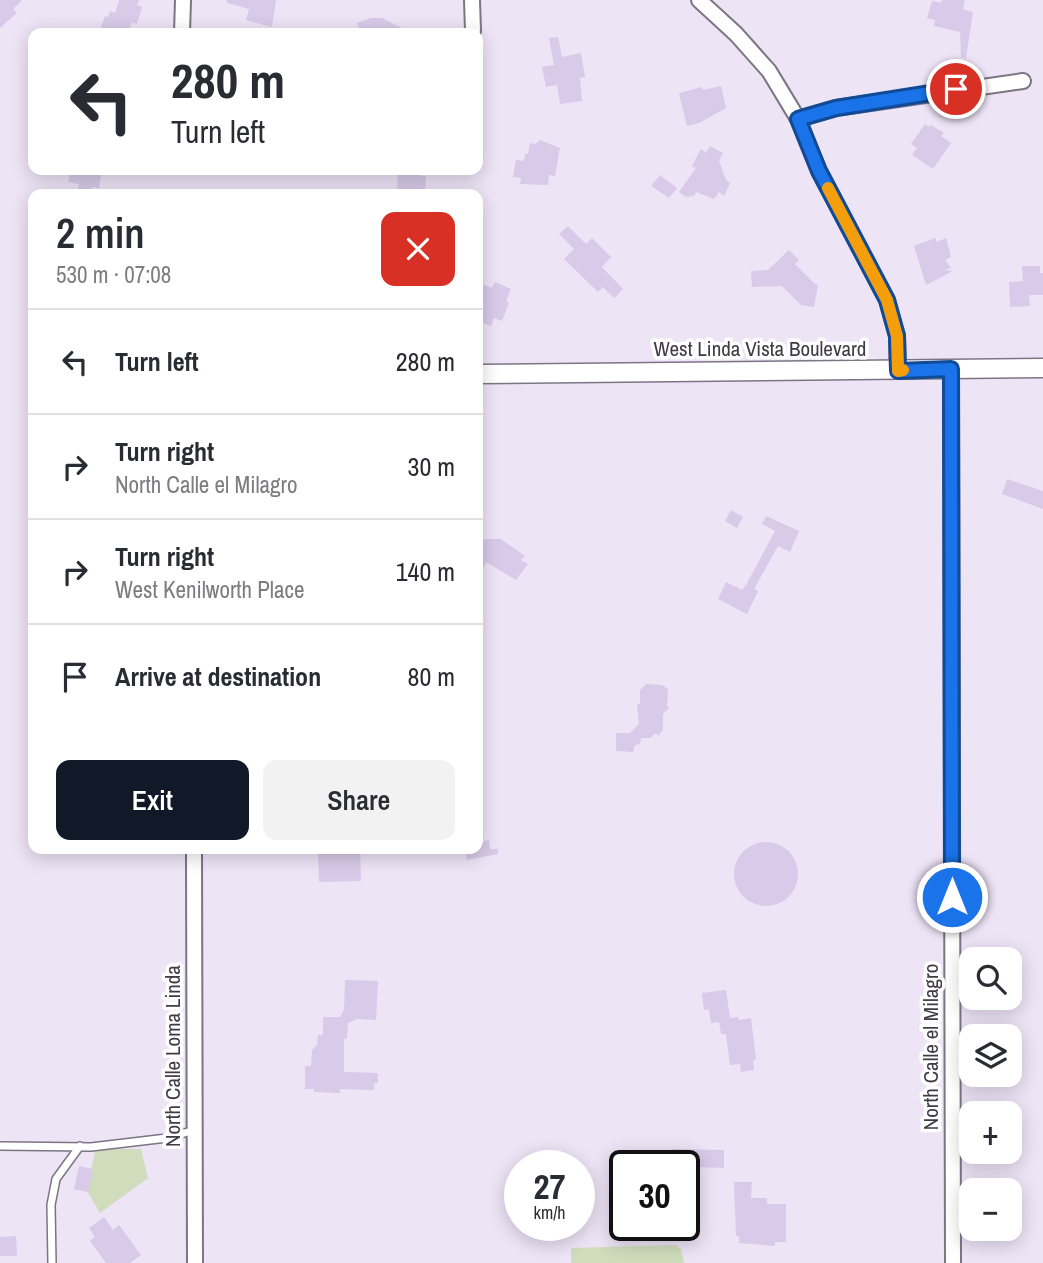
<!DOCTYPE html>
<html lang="en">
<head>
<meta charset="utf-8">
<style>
  :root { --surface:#fff; --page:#f2f2f3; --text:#2b2b33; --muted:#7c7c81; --line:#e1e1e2; --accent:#111827 }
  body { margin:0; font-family:"Archivo Narrow",sans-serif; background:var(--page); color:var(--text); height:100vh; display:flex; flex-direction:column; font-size:26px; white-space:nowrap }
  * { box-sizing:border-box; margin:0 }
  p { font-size:23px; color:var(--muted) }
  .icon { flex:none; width:38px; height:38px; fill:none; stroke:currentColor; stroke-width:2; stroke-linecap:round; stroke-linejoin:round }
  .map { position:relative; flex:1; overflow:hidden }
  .drawer { position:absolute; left:28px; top:189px; width:455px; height:665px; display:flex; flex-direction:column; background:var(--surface); border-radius:14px; box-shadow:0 4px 18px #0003 }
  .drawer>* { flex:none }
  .top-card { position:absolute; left:28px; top:28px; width:455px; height:147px; border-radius:14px; box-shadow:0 4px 18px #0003; background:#fff; color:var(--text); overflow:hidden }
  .buttons { position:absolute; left:959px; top:947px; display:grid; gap:14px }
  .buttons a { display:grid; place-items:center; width:63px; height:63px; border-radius:14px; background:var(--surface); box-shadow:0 4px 18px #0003; font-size:35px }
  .speed { position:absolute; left:504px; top:1150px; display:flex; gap:14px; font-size:35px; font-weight:700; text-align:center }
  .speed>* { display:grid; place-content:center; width:91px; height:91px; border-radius:50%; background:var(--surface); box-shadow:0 4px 18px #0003; line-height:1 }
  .speed small { font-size:18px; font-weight:400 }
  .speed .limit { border:4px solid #111; border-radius:10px; background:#fff; color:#111 }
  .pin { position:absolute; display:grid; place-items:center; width:60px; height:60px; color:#fff; margin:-30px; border:4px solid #fff; border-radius:50%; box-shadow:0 2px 7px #0007 }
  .me { position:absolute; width:77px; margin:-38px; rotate:0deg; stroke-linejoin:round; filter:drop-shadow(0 0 5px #0008) }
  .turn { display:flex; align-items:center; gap:24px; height:147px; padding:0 28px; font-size:32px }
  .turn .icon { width:91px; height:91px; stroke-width:2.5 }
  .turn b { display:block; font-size:49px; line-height:60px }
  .round { display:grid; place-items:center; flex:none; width:74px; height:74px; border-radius:14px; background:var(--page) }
  .overview { display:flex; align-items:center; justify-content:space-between; height:119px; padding:0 28px }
  h1 { font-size:42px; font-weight:600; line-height:52px }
  .cta { display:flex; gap:14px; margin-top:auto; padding:14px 28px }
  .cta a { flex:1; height:80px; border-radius:14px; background:var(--accent); color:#fff; font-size:28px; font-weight:600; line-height:80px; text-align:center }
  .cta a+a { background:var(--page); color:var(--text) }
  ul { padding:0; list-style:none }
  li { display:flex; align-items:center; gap:21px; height:105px; padding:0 28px; border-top:2px solid var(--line) }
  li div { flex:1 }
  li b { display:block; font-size:26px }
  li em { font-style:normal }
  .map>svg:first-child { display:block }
  .green { fill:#cfddbd }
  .building { fill:#d9cae9 }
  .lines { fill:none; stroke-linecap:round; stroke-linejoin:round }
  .service-casing { stroke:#7c7584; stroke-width:10 }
  .minor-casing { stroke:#7c7584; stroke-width:18 }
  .tertiary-casing { stroke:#7c7584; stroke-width:21 }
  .service { stroke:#fff; stroke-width:7 }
  .minor { stroke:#fff; stroke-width:14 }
  .tertiary { stroke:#fff; stroke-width:18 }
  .route-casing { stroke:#114b97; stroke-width:18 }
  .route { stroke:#1a73e8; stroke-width:12 }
  .slow { stroke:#f59e0b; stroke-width:12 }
  .labels { text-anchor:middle; stroke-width:7; stroke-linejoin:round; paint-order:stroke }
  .street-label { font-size:21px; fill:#3e3b42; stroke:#fff }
</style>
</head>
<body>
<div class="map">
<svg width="1043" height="1263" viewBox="0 0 1043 1263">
  <rect width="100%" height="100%" fill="#ede4f6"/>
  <!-- green -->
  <g class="green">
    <path d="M99 1149H141L148 1178 100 1213 87 1191 95 1152Z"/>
    <path d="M676 1245 681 1249 684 1263H571V1248Z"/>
  </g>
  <!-- building -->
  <g class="building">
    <path d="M0 0H22L13 9 17 13 0 28Z"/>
    <path d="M119 0H139L137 5 142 7 137 24 132 22 128 33H99L105 16 108 17 110 11 115 13Z"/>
    <path d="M227 0H276L272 27 246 20 249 9 227 3Z"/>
    <path d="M942 0H965L963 9 973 12 966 58 961 57 960 32 934 26 935 20 927 18 932 1 941 3Z"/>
    <path d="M371 18H382L412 33H361L357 23Z"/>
    <path d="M558 37 562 57 581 53 585 77 580 78 582 101 560 104 557 85 546 87 542 67 554 65 549 38Z"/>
    <path d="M721 86 726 108 699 123 687 126 679 93 702 87 703 90Z"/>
    <path d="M925 124 929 127 931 125 944 133 941 136 951 143 933 169 912 155 917 148 911 144Z"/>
    <path d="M540 140 560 148 555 176 549 175 548 185 520 184 521 178 513 177 516 160 524 161 525 154H528L530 143 535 144Z"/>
    <path d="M710 146 723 153 719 161 726 180 730 183 724 196 719 192 714 199 696 192 694 196 686 197 679 192 696 168 692 166 701 149 706 153Z"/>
    <path d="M71 170H102L99 188 92 187 89 194 77 192 79 184 68 182Z"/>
    <path d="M398 173 426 176 425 192 397 191Z"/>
    <path d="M660 175 677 188 669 198 651 186Z"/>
    <path d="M568 226 586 244 592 238 611 257 602 267 623 289 614 298 603 287 598 292 564 259 574 249 559 234Z"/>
    <path d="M935 238 937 242 946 238 951 257 945 260 951 268 945 270 953 271 926 285 914 246Z"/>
    <path d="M789 250 799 260 795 264 815 284 818 285 814 307 801 305 782 286 752 287 751 271 768 270Z"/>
    <path d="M1022 266H1040V273H1043V295H1029L1030 306 1010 307 1009 282 1023 281Z"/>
    <path d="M495 282 511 289 506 301 509 303 502 321 494 318 491 326 478 321V289L481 290 483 284 492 288Z"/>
    <path d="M1007 479 1043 491V509L1002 494Z"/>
    <path d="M731 510 743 517 737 528 725 521Z"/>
    <path d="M766 516 799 531 790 552 778 546 754 589 758 591 747 614 718 599 726 582 742 590 746 585 775 531 762 524Z"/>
    <path d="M478 539H501L525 556 521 560 528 564 516 580 486 562 478 580Z"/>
    <path d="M646 684 662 685 668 689 667 706 669 708 663 714V730L658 736 656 733 650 738H641L640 744 635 745 633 752 616 751V733H630L639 724 637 704H640V690Z"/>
    <path d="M489 840 490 849H498V854L467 860 465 853 460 854 459 849H478V842Z"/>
    <circle cx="766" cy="874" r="32"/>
    <path d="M318 849H360L361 881 319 882Z"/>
    <path d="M345 980 378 981 376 1020 357 1019 348 1023 347 1039H344V1072L378 1073V1083H374V1090L340 1089V1093L314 1092V1089H305V1066H311L312 1050 317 1045 318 1035H323V1017H340L344 1010Z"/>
    <path d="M726 990 730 1018 738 1017 739 1020 751 1018 756 1060 753 1059 754 1070 741 1072 740 1064 730 1065 726 1034H721L719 1022 711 1023 709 1009 704 1010 702 993Z"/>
    <path d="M672 1149 724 1150V1168L672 1166Z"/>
    <path d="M79 1166 93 1169 88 1192 74 1189Z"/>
    <path d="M734 1182H752L751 1198H767V1204H786V1242H775V1246L739 1243V1236H736Z"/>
    <path d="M104 1217 113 1230 119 1225 141 1255 130 1263H106L90 1241 95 1237 89 1228Z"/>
    <path d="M16 1236 17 1256H0V1237Z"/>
  </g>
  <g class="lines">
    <defs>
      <g id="service">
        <path d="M0 1146 91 1147 167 1138 195 1130"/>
        <path d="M52 1263 51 1205 56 1179 80 1146"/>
      </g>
      <g id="minor">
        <path d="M472 0 473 31"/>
        <path d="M699 0 736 34 769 71 798 119 819 171 887 300 897 336 898 371"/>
        <path d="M182 33 183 0"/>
        <path d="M798 119 836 108 1023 81"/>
        <path d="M951 369 953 1263"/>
        <path d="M194 849 195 1263"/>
      </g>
      <path id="tertiary" d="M478 374 1043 368"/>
    </defs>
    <!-- service casing -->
    <use href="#service" class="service-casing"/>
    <!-- minor casing -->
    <use href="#minor" class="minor-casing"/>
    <!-- tertiary casing -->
    <use href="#tertiary" class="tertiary-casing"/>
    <!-- service -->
    <use href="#service" class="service"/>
    <!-- minor -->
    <use href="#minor" class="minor"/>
    <!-- tertiary -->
    <use href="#tertiary" class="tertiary"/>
  </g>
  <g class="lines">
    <defs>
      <path id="route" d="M952 897 951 369 898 371 897 336 887 300 819 171 798 119 836 108 956 89"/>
    </defs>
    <!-- route casing -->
    <use href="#route" class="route-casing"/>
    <!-- route -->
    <use href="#route" class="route"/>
    <!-- slow -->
    <path class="slow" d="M828 188 887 300 897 336 898 371 903 370"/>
  </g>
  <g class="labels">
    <!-- street labels -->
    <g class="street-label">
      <text x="760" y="356">West Linda Vista Boulevard</text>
      <text transform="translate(931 1047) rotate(-90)" y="7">North Calle el Milagro</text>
      <text transform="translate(173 1056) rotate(-90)" y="7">North Calle Loma Linda</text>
    </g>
  </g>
</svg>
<div class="buttons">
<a><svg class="icon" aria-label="search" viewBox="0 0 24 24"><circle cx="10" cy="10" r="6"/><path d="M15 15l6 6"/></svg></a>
<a><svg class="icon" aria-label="layers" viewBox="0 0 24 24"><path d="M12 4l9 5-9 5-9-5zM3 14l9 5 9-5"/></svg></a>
<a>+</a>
<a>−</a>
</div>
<div class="speed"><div>27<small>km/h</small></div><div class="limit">30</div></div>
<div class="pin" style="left:956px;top:89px;background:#d93025"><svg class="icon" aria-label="arrive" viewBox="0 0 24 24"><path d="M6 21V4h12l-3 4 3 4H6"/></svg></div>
<svg class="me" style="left:952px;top:897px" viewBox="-20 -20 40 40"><circle r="17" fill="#1a73e8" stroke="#fff" stroke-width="3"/><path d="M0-11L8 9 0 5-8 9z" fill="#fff"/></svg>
<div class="top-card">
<div class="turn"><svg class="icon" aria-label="left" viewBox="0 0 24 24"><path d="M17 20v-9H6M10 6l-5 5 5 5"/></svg><div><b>280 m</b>Turn left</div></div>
</div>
<section class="drawer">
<div class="overview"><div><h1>2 min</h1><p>530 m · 07:08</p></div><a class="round" style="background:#d93025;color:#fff"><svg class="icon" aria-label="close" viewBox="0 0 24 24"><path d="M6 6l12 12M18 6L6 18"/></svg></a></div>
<ul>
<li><svg class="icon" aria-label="left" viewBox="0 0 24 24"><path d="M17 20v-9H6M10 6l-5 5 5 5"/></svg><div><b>Turn left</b></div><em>280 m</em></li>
<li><svg class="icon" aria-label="right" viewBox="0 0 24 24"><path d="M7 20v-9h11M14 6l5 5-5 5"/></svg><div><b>Turn right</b><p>North Calle el Milagro</p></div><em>30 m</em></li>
<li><svg class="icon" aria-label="right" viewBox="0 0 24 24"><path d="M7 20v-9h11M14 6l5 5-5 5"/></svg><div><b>Turn right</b><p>West Kenilworth Place</p></div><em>140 m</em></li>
<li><svg class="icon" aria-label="arrive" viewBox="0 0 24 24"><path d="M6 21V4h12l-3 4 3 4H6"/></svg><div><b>Arrive at destination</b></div><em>80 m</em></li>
</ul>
<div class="cta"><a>Exit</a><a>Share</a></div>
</section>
</div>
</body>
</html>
